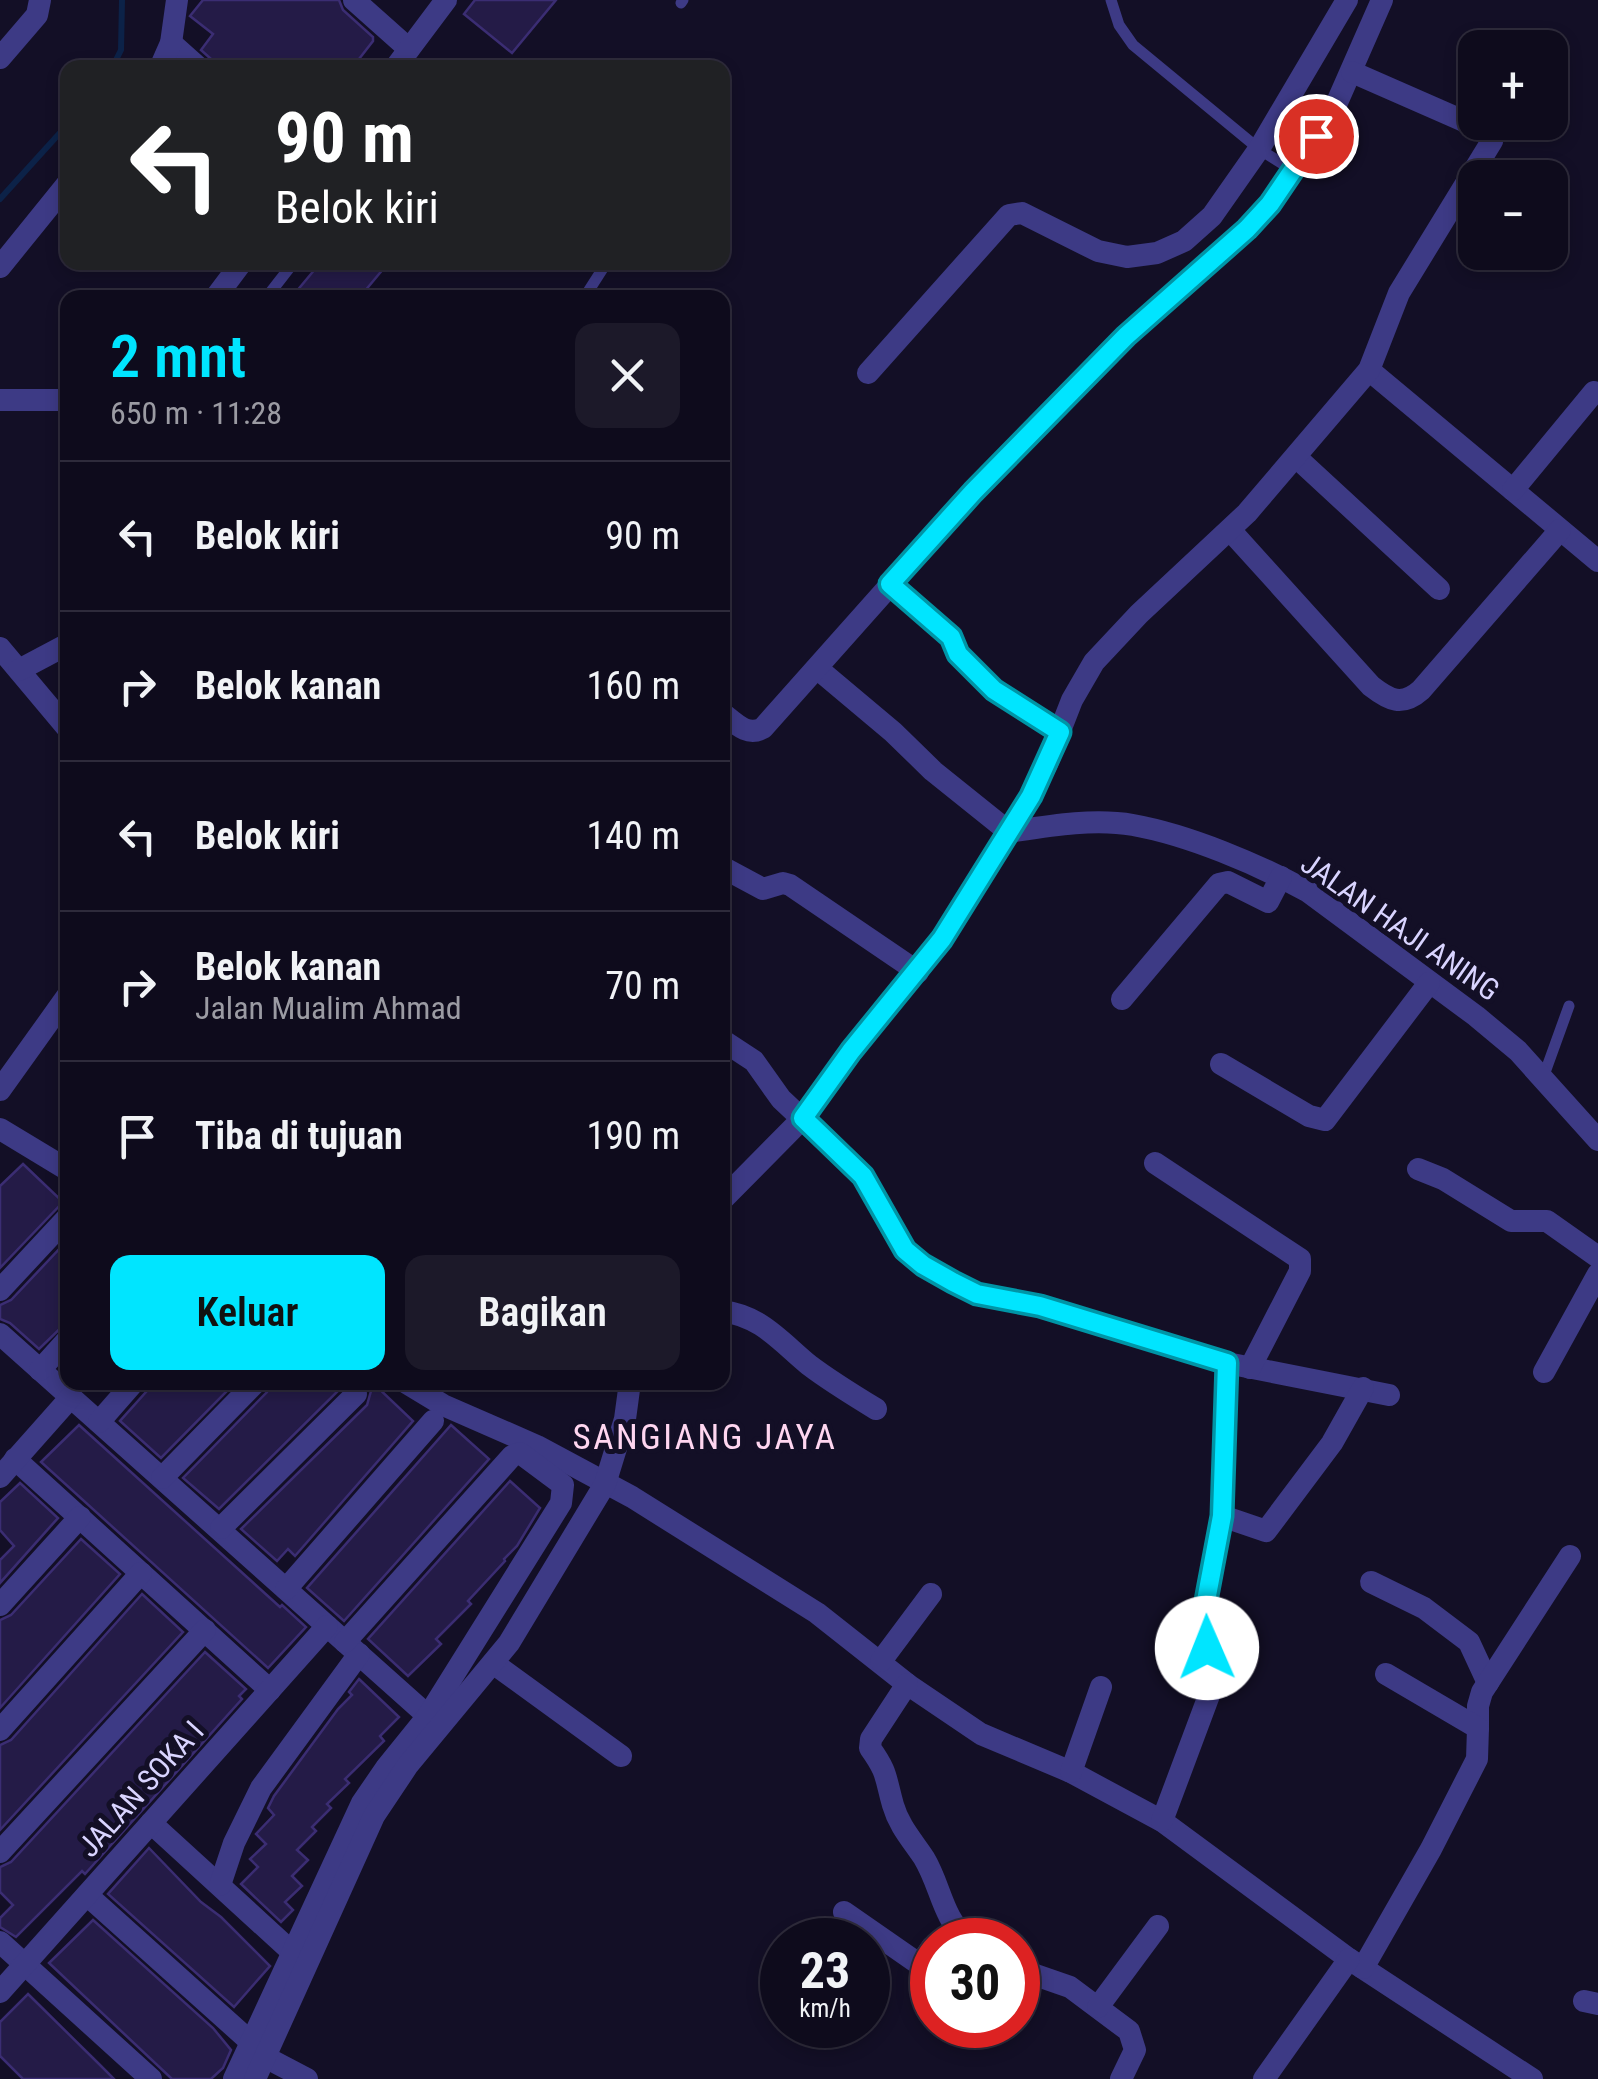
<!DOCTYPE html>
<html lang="id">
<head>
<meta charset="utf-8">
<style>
  :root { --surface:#0e0b1c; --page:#1c1929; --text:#f1f3f6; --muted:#9b9ba3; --line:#2e2b3b; --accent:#00e5ff }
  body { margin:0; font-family:"Roboto Condensed",sans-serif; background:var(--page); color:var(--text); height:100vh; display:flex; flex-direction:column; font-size:38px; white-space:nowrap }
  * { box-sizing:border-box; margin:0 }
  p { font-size:32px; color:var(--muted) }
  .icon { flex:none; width:55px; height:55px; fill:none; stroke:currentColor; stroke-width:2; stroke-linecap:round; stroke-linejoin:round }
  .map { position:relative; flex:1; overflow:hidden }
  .panel { position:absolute; left:60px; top:290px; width:670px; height:1100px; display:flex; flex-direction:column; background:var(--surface); border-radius:20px; box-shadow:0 5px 15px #0003,0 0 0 2px var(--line) }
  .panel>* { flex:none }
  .top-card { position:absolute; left:60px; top:60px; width:670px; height:210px; border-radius:20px; box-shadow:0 5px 15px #0003,0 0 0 2px var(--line); background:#202124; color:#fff; overflow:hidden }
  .fabs { position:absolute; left:1458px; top:30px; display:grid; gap:20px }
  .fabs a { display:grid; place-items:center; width:110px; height:110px; border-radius:20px; background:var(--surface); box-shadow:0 5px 15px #0003,0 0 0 2px var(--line); font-size:50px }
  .speed { position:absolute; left:760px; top:1918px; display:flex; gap:20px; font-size:50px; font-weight:700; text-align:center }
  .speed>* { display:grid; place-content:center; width:130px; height:130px; border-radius:50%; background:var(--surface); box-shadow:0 5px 15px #0003,0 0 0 2px var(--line); line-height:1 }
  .speed small { font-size:25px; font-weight:400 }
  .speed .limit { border:15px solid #d22; background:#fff; color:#111 }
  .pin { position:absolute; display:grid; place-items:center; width:85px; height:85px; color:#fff; margin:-42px; border:5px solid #fff; border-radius:50%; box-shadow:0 2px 10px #0007 }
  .me { position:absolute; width:110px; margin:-55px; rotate:359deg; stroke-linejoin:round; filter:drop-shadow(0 0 8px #0008) }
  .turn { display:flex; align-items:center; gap:35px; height:210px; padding:0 50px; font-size:45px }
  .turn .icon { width:130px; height:130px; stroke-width:2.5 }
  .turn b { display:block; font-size:70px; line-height:85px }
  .round { display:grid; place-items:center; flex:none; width:105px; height:105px; border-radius:20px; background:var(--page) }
  .headline { display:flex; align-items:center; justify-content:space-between; height:170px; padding:0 50px }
  h1 { font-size:60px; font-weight:600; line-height:75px; color:var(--accent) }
  .action { display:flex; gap:20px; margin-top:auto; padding:20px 50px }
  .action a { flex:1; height:115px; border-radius:20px; background:var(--accent); color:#111; font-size:40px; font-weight:600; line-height:115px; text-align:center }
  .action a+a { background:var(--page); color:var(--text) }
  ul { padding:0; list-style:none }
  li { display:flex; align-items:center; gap:30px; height:150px; padding:0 50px; border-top:2px solid var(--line) }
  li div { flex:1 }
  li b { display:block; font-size:38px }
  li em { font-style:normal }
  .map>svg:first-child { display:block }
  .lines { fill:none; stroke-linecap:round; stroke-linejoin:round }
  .stream { stroke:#0c2248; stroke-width:6 }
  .building { fill:#241b47; stroke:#3b2d73; stroke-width:2.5 }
  .service { stroke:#3d3a85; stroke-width:11 }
  .minor { stroke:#3d3a85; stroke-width:22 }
  .route-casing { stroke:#0095a6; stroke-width:25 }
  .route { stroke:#00e5ff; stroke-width:18 }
  .labels { text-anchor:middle; stroke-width:10; stroke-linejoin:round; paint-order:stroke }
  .street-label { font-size:30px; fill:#d9d4ff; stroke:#130f26 }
  .quarter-label { font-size:35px; letter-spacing:2.5px; fill:#ffd6f0; stroke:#130f26 }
</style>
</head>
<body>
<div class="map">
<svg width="1598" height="2079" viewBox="0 0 1598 2079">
  <rect width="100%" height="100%" fill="#130f26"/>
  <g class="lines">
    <!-- stream -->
    <g class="stream">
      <path d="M112 68 121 50 122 0"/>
      <path d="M0 199 68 124"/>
    </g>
  </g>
  <!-- building -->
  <g class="building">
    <path d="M203 0H339L343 10 373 37V41L352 68H221L201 50 213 34 190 16Z"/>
    <path d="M475 0H556L512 53 464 14Z"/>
    <path d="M321 262H389L359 298H291Z"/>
    <path d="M23 1164 63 1202 0 1268V1186Z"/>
    <path d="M64 1244 68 1247V1321L39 1349 10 1323 0 1319V1305L11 1300Z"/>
    <path d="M155 1382H219L227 1391 161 1458 120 1421Z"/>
    <path d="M271 1382H347L219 1509 183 1478 267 1392Z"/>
    <path d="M365 1382H372L413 1421 295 1556 288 1549 277 1561 241 1529 367 1405 371 1391Z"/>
    <path d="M79 1425 280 1607 282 1605 306 1627 268 1668 41 1462Z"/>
    <path d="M451 1425 489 1459 344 1621 307 1588Z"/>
    <path d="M510 1481 540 1508 517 1546 504 1559 505 1561 468 1601 471 1604 436 1639 441 1644 408 1676 368 1639Z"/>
    <path d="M20 1483 58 1518 0 1583V1560L14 1546 0 1530V1502Z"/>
    <path d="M81 1539 120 1574 0 1708V1620L11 1615Z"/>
    <path d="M142 1594 183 1632 0 1830V1745L11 1740Z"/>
    <path d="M205 1652 246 1689 239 1696 242 1699 85 1874 82 1871 16 1937 0 1927V1918L13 1905 0 1892V1867L11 1862Z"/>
    <path d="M359 1679 399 1717 380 1736 384 1741 345 1779 349 1783 327 1804 331 1808 312 1827 316 1831 297 1850 308 1860 292 1876 302 1886 285 1902 293 1910 281 1922 241 1884 258 1867 250 1859 266 1844 256 1834 274 1815 268 1808 274 1796 338 1709 352 1695 349 1692Z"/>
    <path d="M149 1848 201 1902 221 1917 270 1966 234 2007 108 1894Z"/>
    <path d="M93 1920 213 2028 231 2050 223 2068 211 2079H172L49 1963Z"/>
    <path d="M28 1994 98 2063 114 2079H23L0 2056V2022Z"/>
  </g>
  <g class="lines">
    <!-- service -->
    <g class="service">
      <path d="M1111 0 1119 25 1133 45 1259 149 1294 171"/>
      <path d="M681 3 683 0"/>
      <path d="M266 298 294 262"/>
      <path d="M584 298 607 262"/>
      <path d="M1543 1078 1569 1006"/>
    </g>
    <!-- minor -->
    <g class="minor">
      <path d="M354 0 409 49"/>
      <path d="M171 43 199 68"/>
      <path d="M0 58 37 15 40 0"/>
      <path d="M160 68 171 43 177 0"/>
      <path d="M395 68 446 0"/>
      <path d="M0 267 68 183"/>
      <path d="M215 298 242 262"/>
      <path d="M1369 370 1598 561"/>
      <path d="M868 373 1009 215 1022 213 1098 251 1127 257 1157 253 1184 241 1212 216 1259 149 1347 0"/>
      <path d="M0 400H68"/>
      <path d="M1296 457 1439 589"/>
      <path d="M1513 490 1594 392"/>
      <path d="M1230 530 1371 686C1389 700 1402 707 1421 690L1560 530"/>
      <path d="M890 584 951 637 958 654 994 690 1061 732"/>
      <path d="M0 648 68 729"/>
      <path d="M818 669 893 732 933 771 1009 832"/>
      <path d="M19 670 68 644"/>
      <path d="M722 713C735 723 747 737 763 728L973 492 1126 336 1247 229 1270 204 1335 107 1382 0"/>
      <path d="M1009 832C1048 826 1093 818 1133 825 1189 835 1257 864 1307 891L1476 1016 1518 1051 1598 1140"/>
      <path d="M722 867 763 889 783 883 790 885 918 972"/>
      <path d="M1122 999 1219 884 1228 882 1268 902 1281 877"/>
      <path d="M722 1040 754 1061 781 1099 863 1176 905 1250 923 1265 953 1283 977 1293 1040 1306 1227 1363 1389 1395"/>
      <path d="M1221 1064 1309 1116 1325 1120 1429 983"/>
      <path d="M0 1090 68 995"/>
      <path d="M0 1129 68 1170"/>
      <path d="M1155 1163 1300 1259V1271L1250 1368"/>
      <path d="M1418 1169 1443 1179 1511 1221H1547L1598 1257"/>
      <path d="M722 1200 803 1118 851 1051 942 939 1031 795 1047 764 1072 700 1094 662 1139 614 1247 513 1369 370 1399 293 1492 141 1482 129 1352 72"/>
      <path d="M0 1290 68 1217"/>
      <path d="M722 1311C761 1316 780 1341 809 1365 830 1381 853 1395 876 1409"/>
      <path d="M0 1334 428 1716"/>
      <path d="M40 1370 68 1339"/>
      <path d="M1544 1372 1598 1274"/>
      <path d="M405 1382 443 1405 537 1446 632 1497 817 1613 907 1684 981 1734 1071 1772 1162 1821 1349 1959 1532 2079"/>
      <path d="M99 1422 134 1382"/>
      <path d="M15 1459 270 1690"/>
      <path d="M0 1477 71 1397"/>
      <path d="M162 1478 256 1382"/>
      <path d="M1222 1516 1266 1531 1332 1443 1363 1388"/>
      <path d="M221 1528 356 1394"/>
      <path d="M1371 1582 1424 1608 1469 1642 1488 1683"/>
      <path d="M286 1589 433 1421"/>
      <path d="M0 1605 80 1517"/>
      <path d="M881 1661 931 1594"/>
      <path d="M493 1663 621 1756"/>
      <path d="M907 1684 871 1739 870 1748C888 1773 885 1777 893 1805 899 1826 912 1840 924 1858 941 1886 942 1918 968 1940"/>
      <path d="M1478 1728V1706L1482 1692 1570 1556"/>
      <path d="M0 1730 141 1573"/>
      <path d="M1071 1772 1101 1687"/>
      <path d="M1162 1821 1214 1682 1202 1622 1222 1516 1227 1363"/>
      <path d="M151 1823 291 1951"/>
      <path d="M0 1852 205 1630"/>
      <path d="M220 1885 234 1843 261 1788 359 1654"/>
      <path d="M87 1895 253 2044"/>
      <path d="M844 1912 916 1962 923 1960 932 1947"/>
      <path d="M0 1942 151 2079"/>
      <path d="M1363 1968 1431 1849 1477 1759 1478 1728 1386 1674"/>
      <path d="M1018 1969 1070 1987 1129 2031 1135 2050 1121 2079"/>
      <path d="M0 1992 327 1626"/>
      <path d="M1584 2001 1598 2004"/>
      <path d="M1098 2007 1158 1926"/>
      <path d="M267 2058 307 2079"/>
      <path d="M234 2079 362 1803 386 1768 428 1716 561 1503 563 1485 520 1453 512 1456 345 1642"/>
      <path d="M255 2079 374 1816 408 1765 509 1643 605 1484 625 1419 630 1382"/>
      <path d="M1264 2079 1349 1959"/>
    </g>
  </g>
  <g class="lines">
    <defs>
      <path id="route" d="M1207 1648 1202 1622 1222 1516 1227 1363 1040 1306 977 1294 953 1282 923 1265 905 1250 863 1176 803 1118 851 1051 942 939 1031 796 1060 732 994 690 958 654 951 637 890 584 973 492 1126 336 1247 229 1270 204 1316 136"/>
    </defs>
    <!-- route casing -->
    <use href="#route" class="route-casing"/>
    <!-- route -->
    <use href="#route" class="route"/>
  </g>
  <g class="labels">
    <!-- street labels -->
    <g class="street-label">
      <text transform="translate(1400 927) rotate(35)" y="10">JALAN HAJI ANING</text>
      <text transform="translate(141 1789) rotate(-48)" y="10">JALAN SOKA I</text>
    </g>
    <!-- quarter labels -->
    <g class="quarter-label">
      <text x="705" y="1449">SANGIANG JAYA</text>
    </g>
  </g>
</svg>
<div class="fabs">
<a>+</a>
<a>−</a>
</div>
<div class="speed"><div>23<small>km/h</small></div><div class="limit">30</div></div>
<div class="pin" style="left:1316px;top:136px;background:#d93025"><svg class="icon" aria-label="arrive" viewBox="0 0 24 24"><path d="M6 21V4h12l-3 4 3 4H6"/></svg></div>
<svg class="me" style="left:1207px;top:1648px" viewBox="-20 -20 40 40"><circle r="19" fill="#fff"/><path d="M0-13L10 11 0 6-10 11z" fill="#00e5ff"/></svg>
<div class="top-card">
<div class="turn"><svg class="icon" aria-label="left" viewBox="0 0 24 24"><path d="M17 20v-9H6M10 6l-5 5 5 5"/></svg><div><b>90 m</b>Belok kiri</div></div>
</div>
<section class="panel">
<div class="headline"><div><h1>2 mnt</h1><p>650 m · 11:28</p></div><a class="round"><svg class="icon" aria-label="close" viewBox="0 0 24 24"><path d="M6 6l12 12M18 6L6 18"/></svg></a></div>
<ul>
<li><svg class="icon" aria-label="left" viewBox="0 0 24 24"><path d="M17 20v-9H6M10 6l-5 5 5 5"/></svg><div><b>Belok kiri</b></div><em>90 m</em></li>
<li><svg class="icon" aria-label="right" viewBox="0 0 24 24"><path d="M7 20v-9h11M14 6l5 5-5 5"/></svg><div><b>Belok kanan</b></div><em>160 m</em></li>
<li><svg class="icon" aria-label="left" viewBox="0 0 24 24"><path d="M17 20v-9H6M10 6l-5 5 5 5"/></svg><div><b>Belok kiri</b></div><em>140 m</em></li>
<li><svg class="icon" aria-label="right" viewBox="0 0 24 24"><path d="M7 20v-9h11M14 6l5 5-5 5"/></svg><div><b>Belok kanan</b><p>Jalan Mualim Ahmad</p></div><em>70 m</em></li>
<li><svg class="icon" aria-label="arrive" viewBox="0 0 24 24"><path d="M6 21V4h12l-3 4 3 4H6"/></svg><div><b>Tiba di tujuan</b></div><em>190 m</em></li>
</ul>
<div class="action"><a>Keluar</a><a>Bagikan</a></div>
</section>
</div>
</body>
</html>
